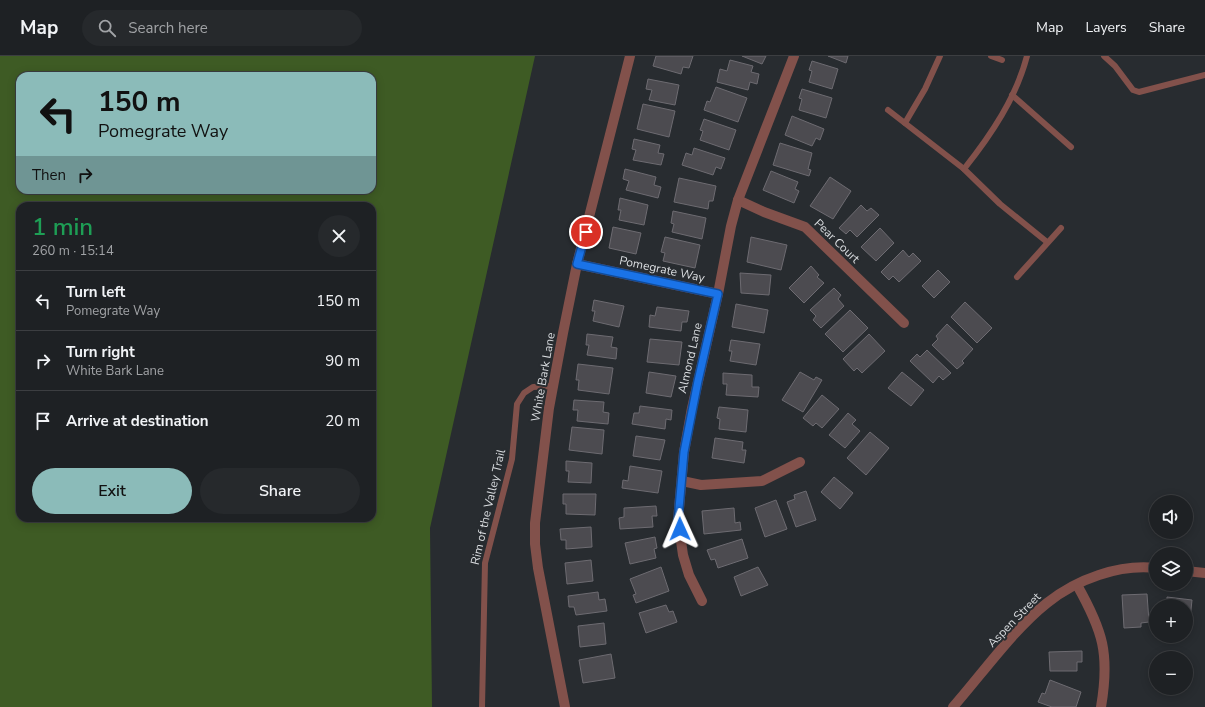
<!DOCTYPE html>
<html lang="en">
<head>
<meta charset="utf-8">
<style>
  :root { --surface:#1e2124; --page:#26292c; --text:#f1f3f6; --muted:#a1a3a6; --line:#3c3e41; --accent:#8bbbb9 }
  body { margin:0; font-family:"Nunito Sans",sans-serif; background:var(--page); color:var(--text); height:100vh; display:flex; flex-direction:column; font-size:15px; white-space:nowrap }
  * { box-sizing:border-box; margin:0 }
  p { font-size:13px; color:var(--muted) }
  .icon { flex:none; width:22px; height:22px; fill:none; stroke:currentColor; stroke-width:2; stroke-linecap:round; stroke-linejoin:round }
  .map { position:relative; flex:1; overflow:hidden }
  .details { position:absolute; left:16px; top:146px; width:360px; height:320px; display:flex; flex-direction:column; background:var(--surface); border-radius:12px; box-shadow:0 2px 10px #0003,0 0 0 1px var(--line) }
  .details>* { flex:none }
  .top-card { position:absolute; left:16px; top:16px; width:360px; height:122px; border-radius:12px; box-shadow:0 2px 10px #0003,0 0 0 1px var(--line); background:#8bbbb9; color:#111; overflow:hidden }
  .buttons { position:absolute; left:1149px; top:439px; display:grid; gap:8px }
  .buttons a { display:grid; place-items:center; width:44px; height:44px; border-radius:50%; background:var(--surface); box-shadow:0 2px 10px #0003,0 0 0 1px var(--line); font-size:20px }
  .pin { position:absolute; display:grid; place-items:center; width:34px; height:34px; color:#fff; margin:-17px; border:2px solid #fff; border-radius:50%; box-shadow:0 1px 4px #0007 }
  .me { position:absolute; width:44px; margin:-22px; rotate:359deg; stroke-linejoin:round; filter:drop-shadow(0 0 3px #0008) }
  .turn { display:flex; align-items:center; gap:14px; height:84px; padding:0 16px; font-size:18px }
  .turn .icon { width:52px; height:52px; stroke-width:2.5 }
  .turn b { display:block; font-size:28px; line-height:34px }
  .then { display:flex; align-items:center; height:38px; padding:0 16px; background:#0003; gap:8px; font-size:15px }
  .round { display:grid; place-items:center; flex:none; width:42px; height:42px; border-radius:21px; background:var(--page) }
  .summary { display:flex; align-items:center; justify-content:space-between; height:68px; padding:0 16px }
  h1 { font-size:24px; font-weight:600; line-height:30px; color:#1e9e55 }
  .action { display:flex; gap:8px; margin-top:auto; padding:8px 16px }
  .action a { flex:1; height:46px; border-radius:24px; background:var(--accent); color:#111; font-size:16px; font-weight:600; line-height:46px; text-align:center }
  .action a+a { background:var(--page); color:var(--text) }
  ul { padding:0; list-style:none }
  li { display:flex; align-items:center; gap:12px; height:60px; padding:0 16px; border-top:1px solid var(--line) }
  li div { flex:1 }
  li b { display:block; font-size:15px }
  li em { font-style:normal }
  header { display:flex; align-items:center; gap:24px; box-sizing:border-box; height:56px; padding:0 20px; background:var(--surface); border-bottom:1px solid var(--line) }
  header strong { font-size:19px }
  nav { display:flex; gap:22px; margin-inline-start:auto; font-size:14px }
  .search { width:280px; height:36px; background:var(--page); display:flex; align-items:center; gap:10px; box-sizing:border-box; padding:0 14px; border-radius:22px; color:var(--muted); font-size:15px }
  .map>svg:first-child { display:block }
  .green { fill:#3e5b24; fill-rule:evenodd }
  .building { fill:#4c4b50; stroke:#6d6b71 }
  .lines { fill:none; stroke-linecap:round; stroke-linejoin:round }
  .lane { stroke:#82514b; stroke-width:6 }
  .street { stroke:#82514b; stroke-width:10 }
  .route-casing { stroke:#114b97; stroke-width:10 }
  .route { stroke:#1a73e8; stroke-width:7 }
  .labels { text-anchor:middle; stroke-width:4; stroke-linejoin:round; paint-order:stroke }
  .street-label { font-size:12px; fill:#dadde0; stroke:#282c30 }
</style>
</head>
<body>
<header>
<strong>Map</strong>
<div class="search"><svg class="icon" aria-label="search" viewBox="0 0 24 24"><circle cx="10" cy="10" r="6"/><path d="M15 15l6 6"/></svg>Search here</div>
<nav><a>Map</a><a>Layers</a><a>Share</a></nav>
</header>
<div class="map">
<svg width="1205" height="651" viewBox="0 0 1205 651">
  <rect width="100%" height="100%" fill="#282c30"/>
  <!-- green -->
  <path class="green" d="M0 0H535L430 472 432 651H0ZM20 20H372V134H20ZM20 150H372V462H20Z"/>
  <!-- building -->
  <g class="building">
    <path d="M656 0H693L689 12 683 11 681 18 653 10Z"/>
    <path d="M742 0H766L762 8Z"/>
    <path d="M828 0H848L846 7Z"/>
    <path d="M730 4 753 10 751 16 759 18 757 28 750 26 748 34 717 26 720 13 727 15Z"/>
    <path d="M812 5 838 13 832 33 809 26 812 15 809 14Z"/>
    <path d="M648 23 679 29 675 49 649 44 652 34 646 33Z"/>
    <path d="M716 31 747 42 738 66 704 54 707 45 710 46Z"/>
    <path d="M802 33 832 42 826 62 799 54 802 43 799 42Z"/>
    <path d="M643 48 675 55 669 81 637 73Z"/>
    <path d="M792 60 824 73 820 84 816 82 812 90 785 79Z"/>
    <path d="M704 63 736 74 729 94 700 84 703 75 700 74Z"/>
    <path d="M634 83 660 89 658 97 664 98 661 109 633 104 636 94 632 93Z"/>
    <path d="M780 87 812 97 808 113 811 114 809 120 773 109Z"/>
    <path d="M694 92 725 102 721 113 716 111 713 119 682 109 686 97 692 99Z"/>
    <path d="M625 113 656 121 654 129 661 131 658 142 626 134 629 125 623 123Z"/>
    <path d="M771 115 798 126 795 133 799 135 794 147 763 134Z"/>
    <path d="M830 121 851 135 833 163 810 150Z"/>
    <path d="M679 122 716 130 713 145H709L708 153 674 146Z"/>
    <path d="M620 142 648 149 644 169 619 164 621 154H618Z"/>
    <path d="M861 149 867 155 871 152 879 159 857 181 850 174 846 178 839 172Z"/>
    <path d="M673 155 706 162 702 183 672 176 674 168 671 167Z"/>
    <path d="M613 171 641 177 636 198 609 192Z"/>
    <path d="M880 172 894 187 876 205 861 191Z"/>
    <path d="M665 181 700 189 695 212 663 205 665 197 661 196Z"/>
    <path d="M751 181 787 189 781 214 747 206Z"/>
    <path d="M903 194 909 201 913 197 921 205 899 226 893 220 889 224 881 216Z"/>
    <path d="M811 210 819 219 817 221 824 227 804 247 789 232Z"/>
    <path d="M938 214 950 226 934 242 922 230Z"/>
    <path d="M740 217 771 219 769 239 741 237Z"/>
    <path d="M834 232 841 239 838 243 844 250 821 272 813 264 816 260 810 254Z"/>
    <path d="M594 244 624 250 619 271 593 265 595 255H592Z"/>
    <path d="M965 246 992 272 977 287 951 261Z"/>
    <path d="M736 248 768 254 764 277 732 271Z"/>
    <path d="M657 251 689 255 687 266H682L681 275 649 271 650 259 655 260Z"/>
    <path d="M850 254 868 272 843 296 825 278Z"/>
    <path d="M947 268 973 293 962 305 964 307 957 313 932 289 938 283 936 280Z"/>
    <path d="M587 278 613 281 611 291 617 292 616 303 587 299 589 289H586Z"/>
    <path d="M869 278 885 295 862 317 857 312 854 315 843 303Z"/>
    <path d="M650 283 682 286 679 309 647 306Z"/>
    <path d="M731 284 760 288 756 309 730 305 732 295H729Z"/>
    <path d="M927 294 951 317 943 324 939 320 933 327 910 305 917 298 920 301Z"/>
    <path d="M578 308 613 312 609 338 578 334 579 324H576Z"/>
    <path d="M649 316 676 320 671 341 646 337Z"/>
    <path d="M800 316 814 324 816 321 822 324 803 356 782 344Z"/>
    <path d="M902 316 924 334 911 350 888 332Z"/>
    <path d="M723 317 752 319V331H759L758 341 726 339 727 328H723Z"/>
    <path d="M822 339 839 353 822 372 816 367 813 370 803 362Z"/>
    <path d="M574 344 604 346 603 356 609 357 608 368 577 365 578 354H573Z"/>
    <path d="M640 350 672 354 671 364 666 363 665 373 632 368 634 357H639Z"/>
    <path d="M719 351 748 354 746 376 719 373 720 363 717 362Z"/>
    <path d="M848 357 856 364 852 368 860 375 845 392 829 379Z"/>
    <path d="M572 371 604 374 602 398 569 394Z"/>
    <path d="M870 376 889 392 866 419 847 402Z"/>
    <path d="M636 380 665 384 660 404 633 400Z"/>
    <path d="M715 382 743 386 742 394H746L744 407 712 402Z"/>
    <path d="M566 405 592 407 591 427 568 426 569 415H566Z"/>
    <path d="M630 410 662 415 658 437 622 432 623 424 628 425Z"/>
    <path d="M834 421 853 437 840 453 821 436Z"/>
    <path d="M806 435 816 464 796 471 787 446 795 443 794 439Z"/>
    <path d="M563 438H596L595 459 566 458V448H563Z"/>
    <path d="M776 444 787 473 765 481 755 452Z"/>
    <path d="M656 450 657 460H652L653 471 620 473 619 462 624 461V452Z"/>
    <path d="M734 452 735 467 740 466 741 474 704 478 702 455Z"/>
    <path d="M591 471 592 491 566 493V484H561L560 473Z"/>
    <path d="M655 481 657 492 654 493 656 502 630 508 625 487Z"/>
    <path d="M742 483 748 502 718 512 715 503 711 504 707 494Z"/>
    <path d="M591 504 593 525 567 528 565 507Z"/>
    <path d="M661 511 669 535 636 547 633 539 636 538 630 523Z"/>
    <path d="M758 511 768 529 741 540 734 521Z"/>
    <path d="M598 536 599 544 605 543 607 555 576 559 574 551H569L568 540Z"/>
    <path d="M1147 538 1149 566 1141 567V571L1124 572 1122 539Z"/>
    <path d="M1167 541 1192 544 1189 573H1186V550H1167Z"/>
    <path d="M666 549 669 556 673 555 677 566 646 577 639 557Z"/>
    <path d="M604 567 606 588 580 591 578 570Z"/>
    <path d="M1082 595V606H1077V615H1050L1049 596Z"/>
    <path d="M611 598 615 622 583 627 579 604Z"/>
    <path d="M1050 624 1081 636 1076 651H1052L1038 646 1042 637 1045 638Z"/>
  </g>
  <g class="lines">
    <!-- lane -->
    <g class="lane">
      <path d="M991 0 1002 4"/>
      <path d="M1104 0 1115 10 1133 34 1139 36 1205 19"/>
      <path d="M1012 39 1071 91"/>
      <path d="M888 54 964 113 1000 148 1047 186"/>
      <path d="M905 67 925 33 940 0"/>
      <path d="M964 113C991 79 1016 42 1027 0"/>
      <path d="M1017 221 1061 172"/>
      <path d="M482 651 485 507 512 403 517 348 524 337 533 331 553 330"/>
    </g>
    <!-- street -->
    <g class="street">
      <path d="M738 144 764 156 805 171 904 267"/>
      <path d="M577 208 718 238"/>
      <path d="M682 425 701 429 762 425 800 406"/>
      <path d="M1186 515 1205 517"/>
      <path d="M1077 529C1103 575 1110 598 1101 651"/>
      <path d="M702 545 689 519 683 499 678 464 684 396 692 352 718 238 731 170 738 144 794 0"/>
      <path d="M565 651 538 512 535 488V467L549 352 563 277 577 208 630 0"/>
      <path d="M953 651C982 618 1013 574 1047 547 1077 523 1119 508 1156 512"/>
    </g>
  </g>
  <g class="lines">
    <defs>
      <path id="route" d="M586 176 577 208 718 238 698 325 684 396 678 464 680 473"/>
    </defs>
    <!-- route casing -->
    <use href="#route" class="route-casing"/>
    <!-- route -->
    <use href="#route" class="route"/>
  </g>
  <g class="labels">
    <!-- street labels -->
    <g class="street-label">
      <text transform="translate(837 185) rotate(44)" y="4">Pear Court</text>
      <text transform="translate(662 213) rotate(12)" y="4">Pomegrate Way</text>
      <text transform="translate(690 302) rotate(-77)" y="4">Almond Lane</text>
      <text transform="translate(543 321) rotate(-80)" y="4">White Bark Lane</text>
      <text transform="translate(488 451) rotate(-77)" y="4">Rim of the Valley Trail</text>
      <text transform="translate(1014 564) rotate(-46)" y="4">Aspen Street</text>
    </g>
  </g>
</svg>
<div class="buttons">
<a><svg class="icon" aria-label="sound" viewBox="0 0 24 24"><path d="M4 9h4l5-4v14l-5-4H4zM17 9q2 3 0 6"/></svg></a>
<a><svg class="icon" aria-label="layers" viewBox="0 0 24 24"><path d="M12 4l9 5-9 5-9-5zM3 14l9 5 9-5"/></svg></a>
<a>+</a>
<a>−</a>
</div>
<div class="pin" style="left:586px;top:176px;background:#d93025"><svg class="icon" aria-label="arrive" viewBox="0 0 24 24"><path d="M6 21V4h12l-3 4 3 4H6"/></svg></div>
<svg class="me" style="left:680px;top:473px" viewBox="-20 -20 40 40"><path d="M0-17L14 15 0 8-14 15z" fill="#1a73e8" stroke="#fff" stroke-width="4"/></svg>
<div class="top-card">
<div class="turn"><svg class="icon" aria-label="left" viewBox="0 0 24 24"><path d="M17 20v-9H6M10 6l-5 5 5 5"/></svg><div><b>150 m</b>Pomegrate Way</div></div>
<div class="then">Then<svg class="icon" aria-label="right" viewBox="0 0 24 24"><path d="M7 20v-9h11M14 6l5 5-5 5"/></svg></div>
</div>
<section class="details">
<div class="summary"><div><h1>1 min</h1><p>260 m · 15:14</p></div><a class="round"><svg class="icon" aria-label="close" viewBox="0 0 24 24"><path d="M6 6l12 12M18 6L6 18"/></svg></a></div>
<ul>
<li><svg class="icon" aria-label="left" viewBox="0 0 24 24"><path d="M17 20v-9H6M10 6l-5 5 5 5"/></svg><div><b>Turn left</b><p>Pomegrate Way</p></div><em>150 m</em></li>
<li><svg class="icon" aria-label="right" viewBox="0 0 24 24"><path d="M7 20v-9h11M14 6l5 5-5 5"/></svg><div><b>Turn right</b><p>White Bark Lane</p></div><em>90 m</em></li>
<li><svg class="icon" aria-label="arrive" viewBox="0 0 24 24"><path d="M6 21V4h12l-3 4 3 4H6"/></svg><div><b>Arrive at destination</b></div><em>20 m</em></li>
</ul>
<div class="action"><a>Exit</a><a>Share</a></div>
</section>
</div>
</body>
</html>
